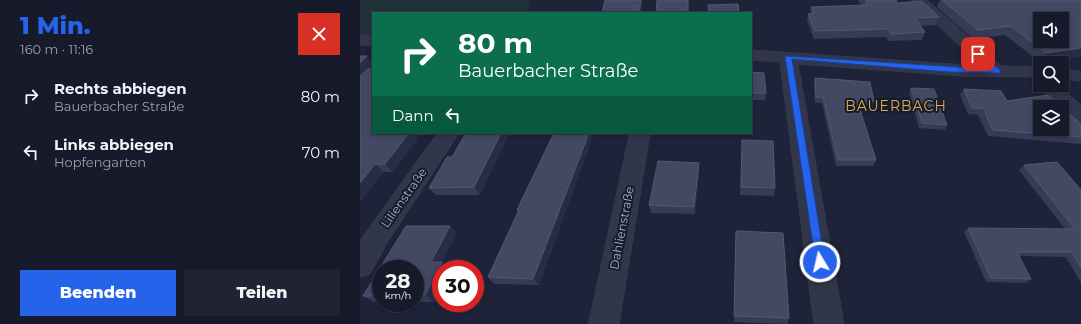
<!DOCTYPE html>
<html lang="de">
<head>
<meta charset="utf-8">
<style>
  :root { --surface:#161a2b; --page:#1f2333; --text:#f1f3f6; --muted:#9ea1a9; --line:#353847; --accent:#2563eb }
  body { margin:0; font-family:Montserrat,sans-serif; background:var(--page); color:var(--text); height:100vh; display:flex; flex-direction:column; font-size:15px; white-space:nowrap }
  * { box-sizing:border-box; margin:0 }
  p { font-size:13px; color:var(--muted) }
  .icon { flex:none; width:22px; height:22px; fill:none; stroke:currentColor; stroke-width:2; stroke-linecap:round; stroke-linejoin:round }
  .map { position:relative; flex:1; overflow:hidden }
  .details { display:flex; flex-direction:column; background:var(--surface); width:360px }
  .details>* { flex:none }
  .banner { position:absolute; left:12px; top:12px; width:380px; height:122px; border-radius:0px; box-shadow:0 2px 6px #0003,0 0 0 1px var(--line); background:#0b6e4f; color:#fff; overflow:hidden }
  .fabs { position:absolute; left:673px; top:12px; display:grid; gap:8px }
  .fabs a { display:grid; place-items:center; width:36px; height:36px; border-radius:0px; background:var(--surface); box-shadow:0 2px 6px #0003,0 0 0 1px var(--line); font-size:20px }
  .speed { position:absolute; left:12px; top:260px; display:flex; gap:8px; font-size:20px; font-weight:700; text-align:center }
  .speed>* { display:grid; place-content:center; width:52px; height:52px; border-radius:50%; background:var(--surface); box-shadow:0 2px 6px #0003,0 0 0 1px var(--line); line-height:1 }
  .speed small { font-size:10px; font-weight:400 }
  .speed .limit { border:6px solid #d22; background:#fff; color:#111 }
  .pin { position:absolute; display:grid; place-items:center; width:34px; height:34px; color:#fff; margin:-17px; border-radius:8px; box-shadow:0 2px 6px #0006 }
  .me { position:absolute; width:44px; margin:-22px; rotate:351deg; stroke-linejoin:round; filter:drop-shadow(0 0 3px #0008) }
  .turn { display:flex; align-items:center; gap:14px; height:84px; padding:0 20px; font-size:18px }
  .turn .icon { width:52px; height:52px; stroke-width:2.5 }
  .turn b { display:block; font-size:28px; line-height:34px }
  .then { display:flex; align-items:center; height:38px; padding:0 20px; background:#0003; gap:8px; font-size:15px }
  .round { display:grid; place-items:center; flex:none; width:42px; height:42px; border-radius:0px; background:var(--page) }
  .summary { display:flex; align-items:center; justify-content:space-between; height:68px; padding:0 20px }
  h1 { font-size:24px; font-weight:800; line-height:30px; color:var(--accent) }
  .button { display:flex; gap:8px; margin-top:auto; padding:8px 20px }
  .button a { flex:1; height:46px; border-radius:0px; background:var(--accent); color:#fff; font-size:16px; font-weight:800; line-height:46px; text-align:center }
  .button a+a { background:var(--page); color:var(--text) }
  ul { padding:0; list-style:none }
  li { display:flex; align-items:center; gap:12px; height:56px; padding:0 20px }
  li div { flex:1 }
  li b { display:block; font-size:15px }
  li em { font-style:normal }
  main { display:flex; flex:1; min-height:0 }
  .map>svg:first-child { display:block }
  .green { fill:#20313a }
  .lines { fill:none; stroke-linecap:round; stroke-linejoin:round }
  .minor-casing { stroke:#3b3f53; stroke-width:1 }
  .minor { fill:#32364a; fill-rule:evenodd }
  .wall { fill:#363c56 }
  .shaded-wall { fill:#272d46 }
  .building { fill:#434863; stroke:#535872; fill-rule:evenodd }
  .route { fill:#2563eb; stroke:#184099 }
  .labels { text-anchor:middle; stroke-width:4; stroke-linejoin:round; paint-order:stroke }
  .street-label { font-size:12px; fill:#acb0c7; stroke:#171b2e }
  .quarter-label { font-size:14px; letter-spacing:1px; fill:#ddae50; stroke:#171b2e }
</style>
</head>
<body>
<main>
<section class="details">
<div class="summary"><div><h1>1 Min.</h1><p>160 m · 11:16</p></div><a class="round" style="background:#d93025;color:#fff"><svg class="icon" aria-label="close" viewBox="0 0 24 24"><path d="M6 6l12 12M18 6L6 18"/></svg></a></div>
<ul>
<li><svg class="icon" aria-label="right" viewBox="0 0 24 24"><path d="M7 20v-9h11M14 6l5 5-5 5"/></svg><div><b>Rechts abbiegen</b><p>Bauerbacher Straße</p></div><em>80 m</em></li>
<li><svg class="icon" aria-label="left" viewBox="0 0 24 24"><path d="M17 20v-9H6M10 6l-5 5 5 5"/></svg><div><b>Links abbiegen</b><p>Hopfengarten</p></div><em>70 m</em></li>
</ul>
<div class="button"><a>Beenden</a><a>Teilen</a></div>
</section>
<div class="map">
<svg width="721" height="324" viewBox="0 0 721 324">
  <rect width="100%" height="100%" fill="#1e2339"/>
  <!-- green -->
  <path class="green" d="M0 0H170L169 13H13V35L0 34Z"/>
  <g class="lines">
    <defs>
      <g id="minor">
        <path d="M552 0H567L641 66 680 67V77L603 76 438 64 484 324H454L420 62 391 60V50L620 66Z"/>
        <rect x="0" y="35" width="13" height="10"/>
        <path d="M702 69 721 71V81L702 79Z"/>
        <path d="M680 81V85H697L721 105V122L714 120 702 107H700L677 85Z"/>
        <path d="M78 133H99L27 243 10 274 0 277V241Z"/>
        <path d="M270 133H290L259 324H229Z"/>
      </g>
    </defs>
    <!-- minor casing -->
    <use href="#minor" class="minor-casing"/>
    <!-- minor -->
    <use href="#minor" class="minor"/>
  </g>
  <!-- wall -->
  <g class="wall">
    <path d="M498 0H536L538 3 579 17 576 25 560 26 565 32 562 40 528 41 526 37 454 39 447 21 448 14H450L451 7 501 5Z"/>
    <path d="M580 0H721V56L680 62 645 35 613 39 577 7Z"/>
    <path d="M0 56 13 133H60L56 138 57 139 33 172H23L0 202Z"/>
    <path d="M391 72 406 93 405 100H391Z"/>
    <path d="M455 78 514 101 511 107 499 106 516 160 513 166H476L462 103H455L454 84Z"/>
    <path d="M551 88 587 125 585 130 559 128 549 92Z"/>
    <path d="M604 89 647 101 721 124V144L628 136 618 115 608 114 600 95Z"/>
    <path d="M106 133H250H234L179 285 134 284 128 277 158 211 157 210 193 134H149L120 195H76L69 188 92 157Z"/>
    <path d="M382 140 415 188 414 196 380 195Z"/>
    <path d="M664 165 721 190V283L706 257 659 256 671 279 666 283 626 282 604 232 608 228 705 229 659 170Z"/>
    <path d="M339 171 335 214 291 213 289 205Z"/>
    <path d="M46 226H90L97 233 82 262 90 268V269H81V287L74 302H55V269H21V302H14L3 296Z"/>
    <path d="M376 238 429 318 427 324 374 322Z"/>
  </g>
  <!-- shaded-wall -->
  <g class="shaded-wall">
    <path d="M281 0H283L281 13H279Z"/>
    <path d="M721 48V56L680 62 686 53Z"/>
    <path d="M7 56 13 64V71L0 84V63Z"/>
    <path d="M49 133H60L56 138 57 139 33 172 25 164Z"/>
    <path d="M141 133H149V134L120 195 114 187Z"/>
    <path d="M229 133H234L179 285 173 279Z"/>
    <path d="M339 163V171L335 214 334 207Z"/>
    <path d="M15 164 23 172 0 202V183Z"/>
    <path d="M90 226 97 233 82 262 90 268V269H81V287L74 302 65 295 71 262Z"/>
  </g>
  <!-- building -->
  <g class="building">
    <path d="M245 0H281L279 13H242Z"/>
    <path d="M297 0H328V13H296Z"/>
    <path d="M505 0H536L538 3 562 1 579 17 555 18 565 32 531 34 528 29 455 31 448 14 454 13 451 7 508 5Z"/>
    <path d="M582 0H721V48L686 53 651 26 618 30ZM680 19H702V41H680Z"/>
    <path d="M378 4 379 13H349L348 5Z"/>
    <path d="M0 56H7L0 63Z"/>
    <path d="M8 69H13V133H49L25 164H15L0 183V76Z"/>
    <path d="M391 72 404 73 406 93H391Z"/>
    <path d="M455 78 510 82 514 101 497 100 516 160H478L463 97H456Z"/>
    <path d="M551 88 574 89 587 125 562 123Z"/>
    <path d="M604 89 641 91 647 101 688 95 701 107H680V129H702V108L721 124V137L633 130 623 108H612Z"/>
    <path d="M106 133H141L114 187 69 188 87 157H92Z"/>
    <path d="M194 133H229L173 279 128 277 159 210H157Z"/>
    <path d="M382 140 413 141 415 188 381 187Z"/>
    <path d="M298 161 339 163 334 207 289 205Z"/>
    <path d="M697 162 721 190V268L712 252H657L671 279 631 278 608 228 715 229 664 165Z"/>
    <path d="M46 226H90L71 262H82L65 295 55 296V269H21V296H3Z"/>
    <path d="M376 231 423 233 429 318 374 316Z"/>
  </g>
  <!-- route -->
  <path class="route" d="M615 53H620L640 70V73L589 72 432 59 465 262 464 266 460 268 456 266 425 56 630 69 615 55Z"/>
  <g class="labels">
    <!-- street labels -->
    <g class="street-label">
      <text transform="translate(44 198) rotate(-55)" y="4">Lilienstraße</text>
      <text transform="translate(262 228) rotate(-79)" y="4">Dahlienstraße</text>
    </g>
    <!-- quarter labels -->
    <g class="quarter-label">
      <text x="536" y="111">BAUERBACH</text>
    </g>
  </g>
</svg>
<div class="fabs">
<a><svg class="icon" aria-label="sound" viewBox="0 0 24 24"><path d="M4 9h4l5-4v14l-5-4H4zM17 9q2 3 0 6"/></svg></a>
<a><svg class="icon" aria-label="search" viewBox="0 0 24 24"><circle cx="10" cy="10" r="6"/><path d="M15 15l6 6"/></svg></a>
<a><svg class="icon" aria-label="layers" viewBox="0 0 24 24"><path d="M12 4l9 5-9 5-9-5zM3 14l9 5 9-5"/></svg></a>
</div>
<div class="speed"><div>28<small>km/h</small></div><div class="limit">30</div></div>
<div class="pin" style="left:618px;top:54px;background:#d93025"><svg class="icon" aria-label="arrive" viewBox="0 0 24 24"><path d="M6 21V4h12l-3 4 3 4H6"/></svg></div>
<svg class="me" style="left:460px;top:262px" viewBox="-20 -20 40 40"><circle r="17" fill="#2563eb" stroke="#fff" stroke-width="3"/><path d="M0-11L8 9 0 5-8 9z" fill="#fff"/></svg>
<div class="banner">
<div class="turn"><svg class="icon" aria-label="right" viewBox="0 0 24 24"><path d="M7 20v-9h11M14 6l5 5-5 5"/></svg><div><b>80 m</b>Bauerbacher Straße</div></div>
<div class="then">Dann<svg class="icon" aria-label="left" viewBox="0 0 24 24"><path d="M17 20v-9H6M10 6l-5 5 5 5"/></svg></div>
</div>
</div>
</main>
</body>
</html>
